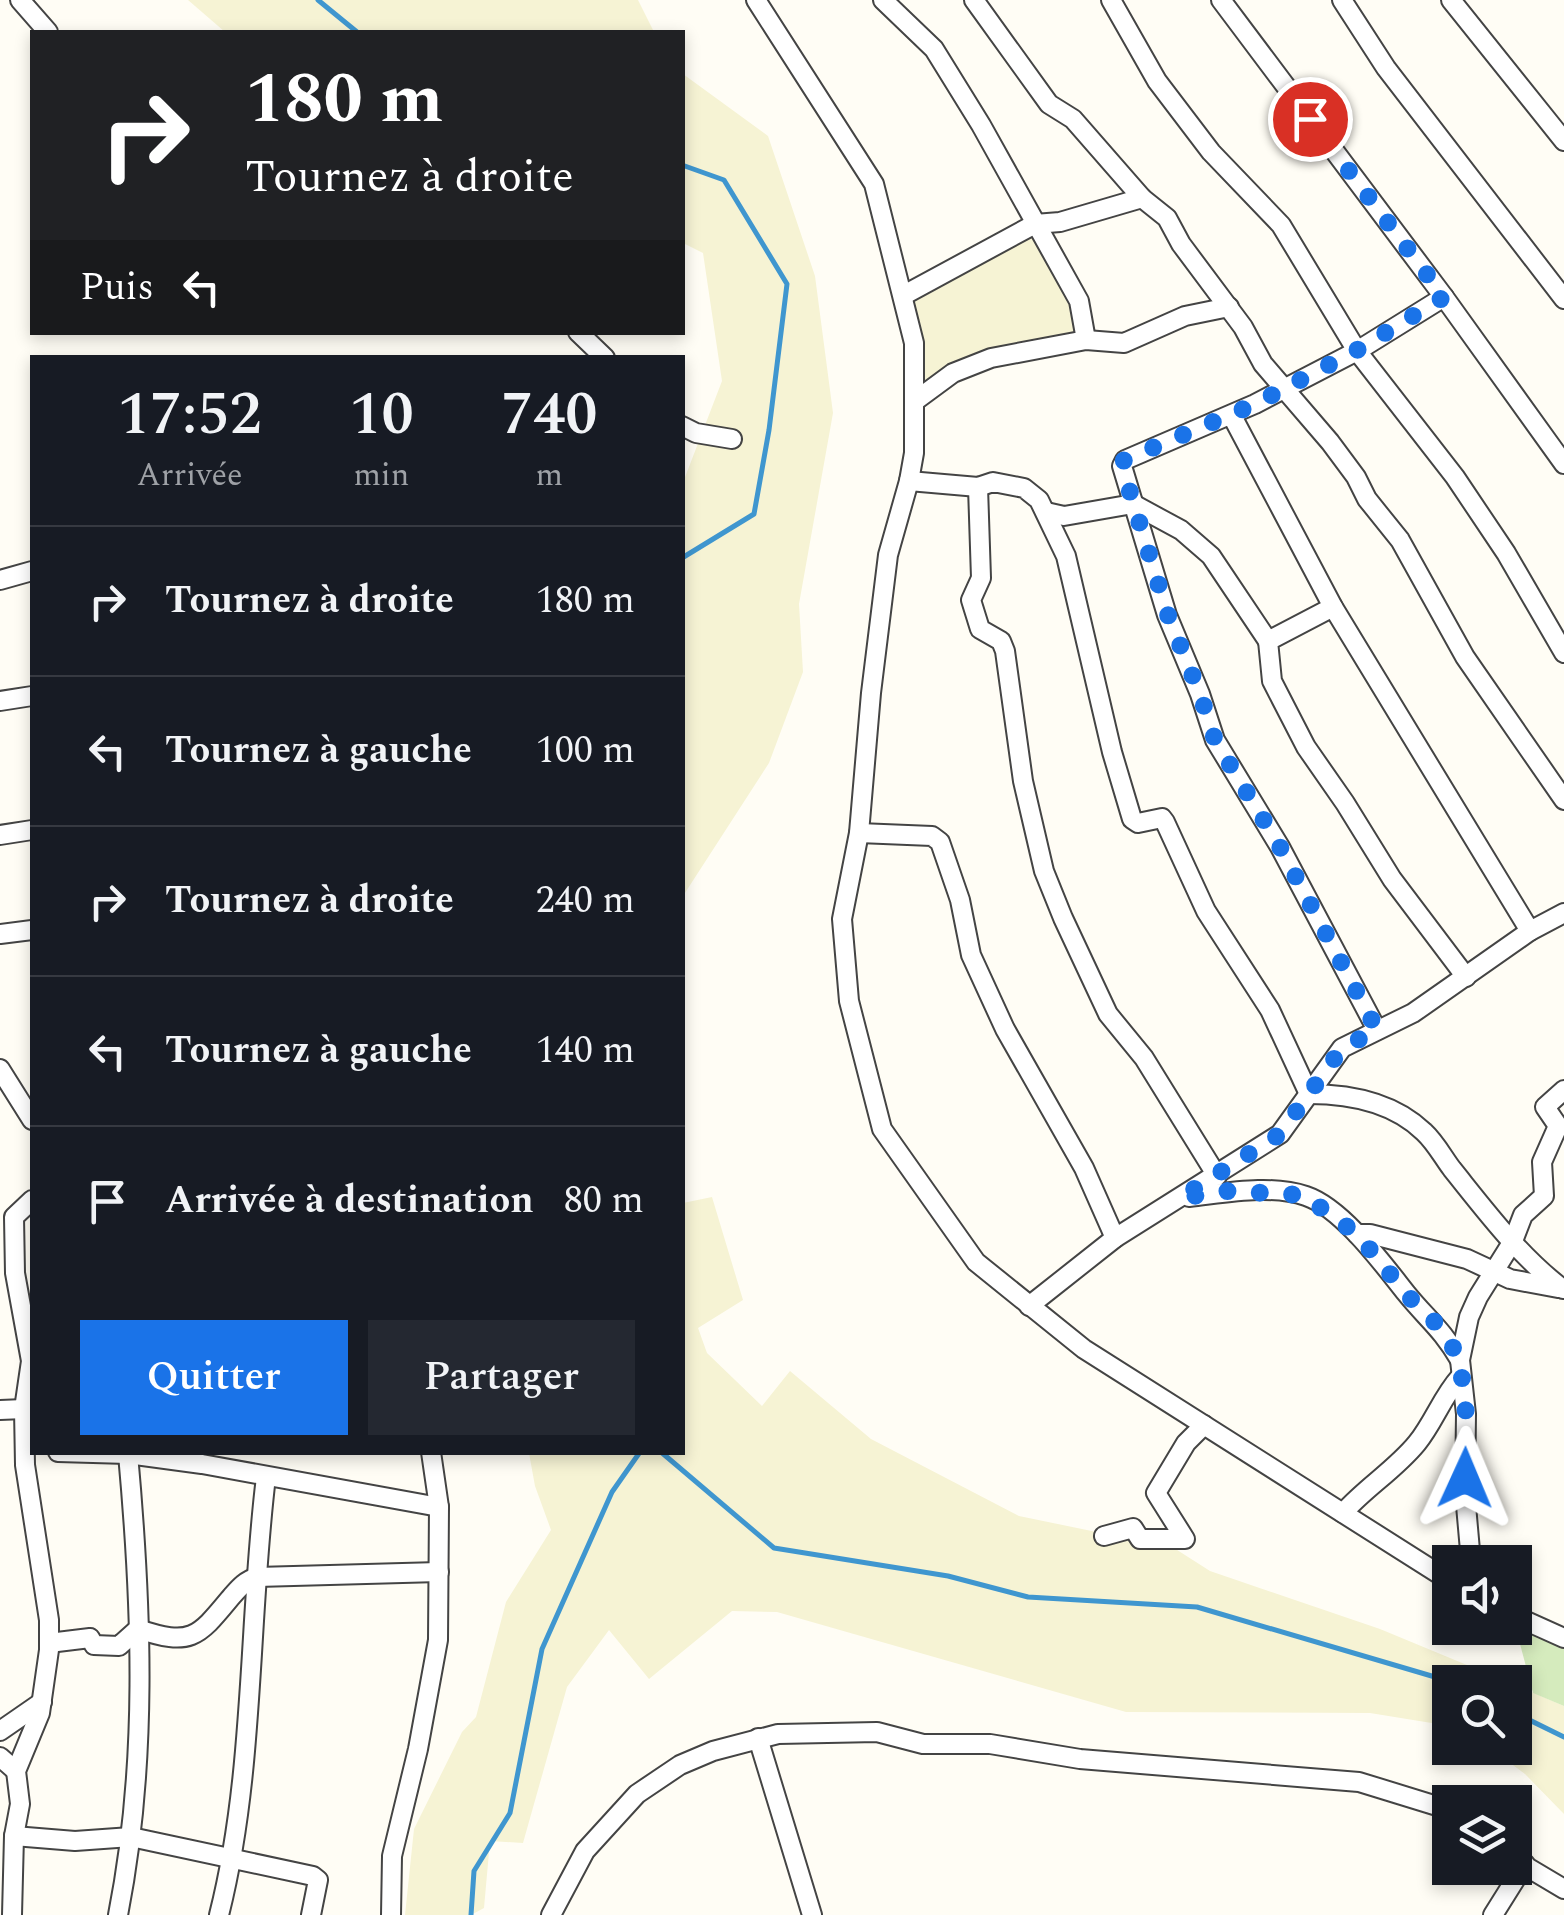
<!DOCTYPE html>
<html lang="fr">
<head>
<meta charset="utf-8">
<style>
  :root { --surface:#171b24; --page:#242831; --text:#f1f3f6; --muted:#9ea1a6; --line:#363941; --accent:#1a73e8 }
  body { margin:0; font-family:Spectral,serif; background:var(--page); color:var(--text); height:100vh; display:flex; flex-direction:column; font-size:38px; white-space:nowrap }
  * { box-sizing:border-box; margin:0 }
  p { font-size:32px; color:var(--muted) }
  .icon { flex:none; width:55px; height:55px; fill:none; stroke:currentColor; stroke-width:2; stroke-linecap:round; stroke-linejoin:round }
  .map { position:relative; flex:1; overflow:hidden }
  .drawer { position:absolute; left:30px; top:355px; width:655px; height:1100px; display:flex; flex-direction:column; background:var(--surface); border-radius:0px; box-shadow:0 5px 15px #0003 }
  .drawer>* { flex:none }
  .guide { position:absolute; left:30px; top:30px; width:655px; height:305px; border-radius:0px; box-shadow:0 5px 15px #0003; background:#202124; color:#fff; overflow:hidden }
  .controls { position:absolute; left:1432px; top:1545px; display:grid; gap:20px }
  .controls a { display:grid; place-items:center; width:100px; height:100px; border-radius:0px; background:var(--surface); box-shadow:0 5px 15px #0003; font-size:50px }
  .pin { position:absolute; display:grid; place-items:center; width:85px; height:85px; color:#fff; margin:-42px; border:5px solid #fff; border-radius:50%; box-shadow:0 2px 10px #0007 }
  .me { position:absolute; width:110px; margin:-55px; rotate:1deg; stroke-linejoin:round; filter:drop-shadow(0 0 8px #0008) }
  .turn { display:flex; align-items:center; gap:35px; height:210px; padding:0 50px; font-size:45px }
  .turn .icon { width:130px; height:130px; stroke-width:2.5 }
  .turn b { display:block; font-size:70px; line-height:85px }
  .then { display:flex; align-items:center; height:95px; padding:0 50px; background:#0003; gap:20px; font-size:38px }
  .eta { display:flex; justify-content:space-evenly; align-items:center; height:170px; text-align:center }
  .eta b { font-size:60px; font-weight:600; line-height:70px }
  .action { display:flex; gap:20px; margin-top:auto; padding:20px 50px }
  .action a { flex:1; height:115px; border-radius:0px; background:var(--accent); color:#fff; font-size:40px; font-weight:600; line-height:115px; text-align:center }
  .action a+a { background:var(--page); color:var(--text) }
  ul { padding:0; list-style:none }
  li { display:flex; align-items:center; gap:30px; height:150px; padding:0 50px; border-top:2px solid var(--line) }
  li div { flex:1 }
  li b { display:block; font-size:38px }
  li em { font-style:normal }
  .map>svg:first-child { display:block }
  .farmland { fill:#f6f3d4 }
  .green { fill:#d5ebbd }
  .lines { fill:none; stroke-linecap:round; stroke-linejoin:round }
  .stream { stroke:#3f96cf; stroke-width:5 }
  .minor-casing { stroke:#444; stroke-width:22 }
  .minor { stroke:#fff; stroke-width:18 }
  .route { stroke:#1a73e8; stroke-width:18; stroke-dasharray:0 32.4 }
</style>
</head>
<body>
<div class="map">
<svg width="1564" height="1915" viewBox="0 0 1564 1915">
  <rect width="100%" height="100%" fill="#fffdf5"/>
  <!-- farmland -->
  <g class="farmland">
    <path d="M188 0H638L654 32H225Z"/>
    <path d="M683 74 768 136 815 276 833 413 799 604 803 672 769 763 683 896 682 485 722 381 703 253 683 243Z"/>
    <path d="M1035 224 1071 286 1086 340 991 358 915 401 904 295Z"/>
    <path d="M712 1197 743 1300 698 1328 707 1353 762 1406 790 1371 871 1439 1019 1516 1174 1548 1210 1571 1380 1629 1508 1682H1450V1726L1370 1713 1126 1712 777 1612 732 1611 649 1679 609 1630 567 1687 523 1843 490 1841 484 1908 471 1915H405L414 1829 462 1732 476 1717 506 1602 551 1530 535 1486 529 1453 682 1452 683 1203Z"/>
    <path d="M1515 1685 1564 1706V1814L1525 1774 1490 1748H1515Z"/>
  </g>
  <!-- green -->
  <path class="green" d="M1515 1625 1564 1634V1706L1533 1693Z"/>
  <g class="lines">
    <!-- stream -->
    <g class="stream">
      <path d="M318 0 357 32"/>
      <path d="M682 165 724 180 787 284 769 430 754 514 682 558"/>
      <path d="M661 1452 774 1548 948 1576 1028 1597 1197 1607 1452 1682"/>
      <path d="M1515 1713 1564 1737"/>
      <path d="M471 1915 474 1871 510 1813 542 1649 612 1492 640 1452"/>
    </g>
    <defs>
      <g id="minor">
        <path d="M20 0 48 32"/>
        <path d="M756 0 874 184 914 343V453L909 481 888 555 871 693 859 833 842 919 849 1001 882 1129 976 1262 1084 1349 1450 1581"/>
        <path d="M883 0 934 49 981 125 1079 301 1086 340"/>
        <path d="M974 0 1049 104 1073 119 1142 198 1167 218 1181 244 1243 327 1263 364 1330 442 1356 477 1367 499 1400 540 1465 657 1564 800"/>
        <path d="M1111 0 1157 81 1211 152 1281 225 1357 351 1455 477 1506 553 1564 653"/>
        <path d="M1221 0 1444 297 1564 464"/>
        <path d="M1342 0 1386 68 1564 299"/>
        <path d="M1451 0 1564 141"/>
        <path d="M904 295 1035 224 1060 222 1142 198"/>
        <path d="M578 332 605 358"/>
        <path d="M915 401 953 373 991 358 1086 340 1124 343 1185 316 1229 307"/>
        <path d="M1232 416 1333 607 1530 931"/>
        <path d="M682 426 696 433 732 439"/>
        <path d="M909 481 978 487 993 482 1024 488 1039 500 1066 556 1112 752 1132 819 1138 823 1162 818 1165 822 1206 911 1270 1010 1309 1094C1350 1094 1393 1102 1424 1132 1435 1142 1443 1157 1452 1169 1485 1210 1520 1257 1563 1289"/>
        <path d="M978 487 981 578 971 600 980 629 1001 641 1005 651 1023 781 1044 871 1063 918 1108 1014 1144 1058 1217 1176"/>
        <path d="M1046 512 1064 516 1133 504 1181 530 1211 556 1268 641"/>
        <path d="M0 580 32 571"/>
        <path d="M1333 607 1268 641 1272 681 1306 747 1345 803 1392 879 1466 977"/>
        <path d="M0 701 32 696"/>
        <path d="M859 833 932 836 940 842 960 900 971 955 1005 1029 1084 1168 1115 1238"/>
        <path d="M0 835 32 830"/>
        <path d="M0 934 32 930"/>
        <path d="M1377 1030 1280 847 1215 740 1200 694 1167 615 1122 466 1125 460 1255 404 1357 351 1444 297"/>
        <path d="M0 1069 32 1120"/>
        <path d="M1189 1197C1226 1193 1270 1184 1306 1196 1342 1208 1383 1264 1406 1293 1427 1319 1442 1329 1460 1360"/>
        <path d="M1357 1234H1370L1467 1259 1510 1279 1558 1288"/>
        <path d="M1029 1306 1115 1238 1280 1134 1342 1048 1413 1013 1530 931 1564 913"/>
        <path d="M0 1410 24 1409"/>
        <path d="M58 1452 128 1454 202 1464 439 1507"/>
        <path d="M1343 1513C1366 1487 1395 1470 1417 1443 1434 1422 1442 1397 1460 1377"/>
        <path d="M1104 1536 1133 1528 1140 1539H1185L1156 1493 1186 1443 1204 1425"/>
        <path d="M1471 1562 1465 1494 1466 1414 1460 1360 1469 1317 1478 1297 1513 1241 1523 1215 1544 1196 1542 1162 1558 1126 1545 1107 1564 1090"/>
        <path d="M1515 1616 1564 1638"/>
        <path d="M138 1629C192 1647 198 1637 232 1596 240 1587 245 1581 257 1577L439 1572"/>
        <path d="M49 1643 90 1638 94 1645 119 1646 138 1629"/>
        <path d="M0 1731 42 1702"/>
        <path d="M758 1738 812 1915"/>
        <path d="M0 1757 16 1771"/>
        <path d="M14 1836 75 1841 131 1837 313 1876 318 1880 311 1915"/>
        <path d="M1515 1860 1564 1889"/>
        <path d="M12 1915 14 1836 20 1804 16 1771 40 1713 49 1650V1620L25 1465 24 1409 31 1361 15 1273 14 1217 32 1200"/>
        <path d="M118 1915C148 1763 142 1608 128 1454"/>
        <path d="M219 1915C255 1773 248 1622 266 1477"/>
        <path d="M391 1915 392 1856 418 1749 438 1640 439 1507 431 1452"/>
        <path d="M551 1915 585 1851 637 1794 680 1765 713 1751 778 1734 877 1732 923 1744H990L1080 1759 1359 1782 1450 1810"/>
        <path d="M1493 1915 1525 1864"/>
      </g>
    </defs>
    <!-- minor casing -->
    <use href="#minor" class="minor-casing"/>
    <!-- minor -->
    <use href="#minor" class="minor"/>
  </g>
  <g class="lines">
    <!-- route -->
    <path class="route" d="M1310 119 1444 297 1357 350 1255 404 1124 460 1122 466 1168 615 1200 694 1215 740 1280 847 1377 1030 1342 1048 1280 1134 1180 1198 1228 1191 1303 1195 1357 1234 1410 1298 1443 1330 1460 1360 1466 1414 1465 1478"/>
  </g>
</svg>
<div class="controls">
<a><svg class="icon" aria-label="sound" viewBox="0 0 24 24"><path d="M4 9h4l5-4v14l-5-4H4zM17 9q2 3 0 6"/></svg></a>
<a><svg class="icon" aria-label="search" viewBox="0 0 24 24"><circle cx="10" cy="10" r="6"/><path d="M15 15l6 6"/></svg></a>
<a><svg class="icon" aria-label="layers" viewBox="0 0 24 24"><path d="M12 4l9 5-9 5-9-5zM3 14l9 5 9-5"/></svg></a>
</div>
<div class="pin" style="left:1310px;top:119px;background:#d93025"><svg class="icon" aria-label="arrive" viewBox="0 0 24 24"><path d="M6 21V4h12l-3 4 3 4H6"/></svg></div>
<svg class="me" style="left:1465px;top:1478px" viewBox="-20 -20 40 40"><path d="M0-17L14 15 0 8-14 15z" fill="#1a73e8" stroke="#fff" stroke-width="4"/></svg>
<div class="guide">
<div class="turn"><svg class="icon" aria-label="right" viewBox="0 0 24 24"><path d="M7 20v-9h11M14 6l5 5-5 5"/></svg><div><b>180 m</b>Tournez à droite</div></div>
<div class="then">Puis<svg class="icon" aria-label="left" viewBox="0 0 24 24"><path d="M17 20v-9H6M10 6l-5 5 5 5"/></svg></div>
</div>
<section class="drawer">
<div class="eta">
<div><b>17:52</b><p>Arrivée</p></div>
<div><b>10</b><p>min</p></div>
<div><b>740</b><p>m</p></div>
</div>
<ul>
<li><svg class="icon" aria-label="right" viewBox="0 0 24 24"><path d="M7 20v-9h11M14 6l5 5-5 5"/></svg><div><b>Tournez à droite</b></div><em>180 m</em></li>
<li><svg class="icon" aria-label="left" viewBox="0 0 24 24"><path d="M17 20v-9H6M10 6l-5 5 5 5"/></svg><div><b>Tournez à gauche</b></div><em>100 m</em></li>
<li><svg class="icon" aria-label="right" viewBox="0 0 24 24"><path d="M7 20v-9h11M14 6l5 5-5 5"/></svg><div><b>Tournez à droite</b></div><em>240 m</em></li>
<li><svg class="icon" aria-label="left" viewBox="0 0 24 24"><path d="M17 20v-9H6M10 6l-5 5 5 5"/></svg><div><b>Tournez à gauche</b></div><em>140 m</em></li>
<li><svg class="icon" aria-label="arrive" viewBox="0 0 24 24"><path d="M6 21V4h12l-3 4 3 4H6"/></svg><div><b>Arrivée à destination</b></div><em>80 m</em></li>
</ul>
<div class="action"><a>Quitter</a><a>Partager</a></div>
</section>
</div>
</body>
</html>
